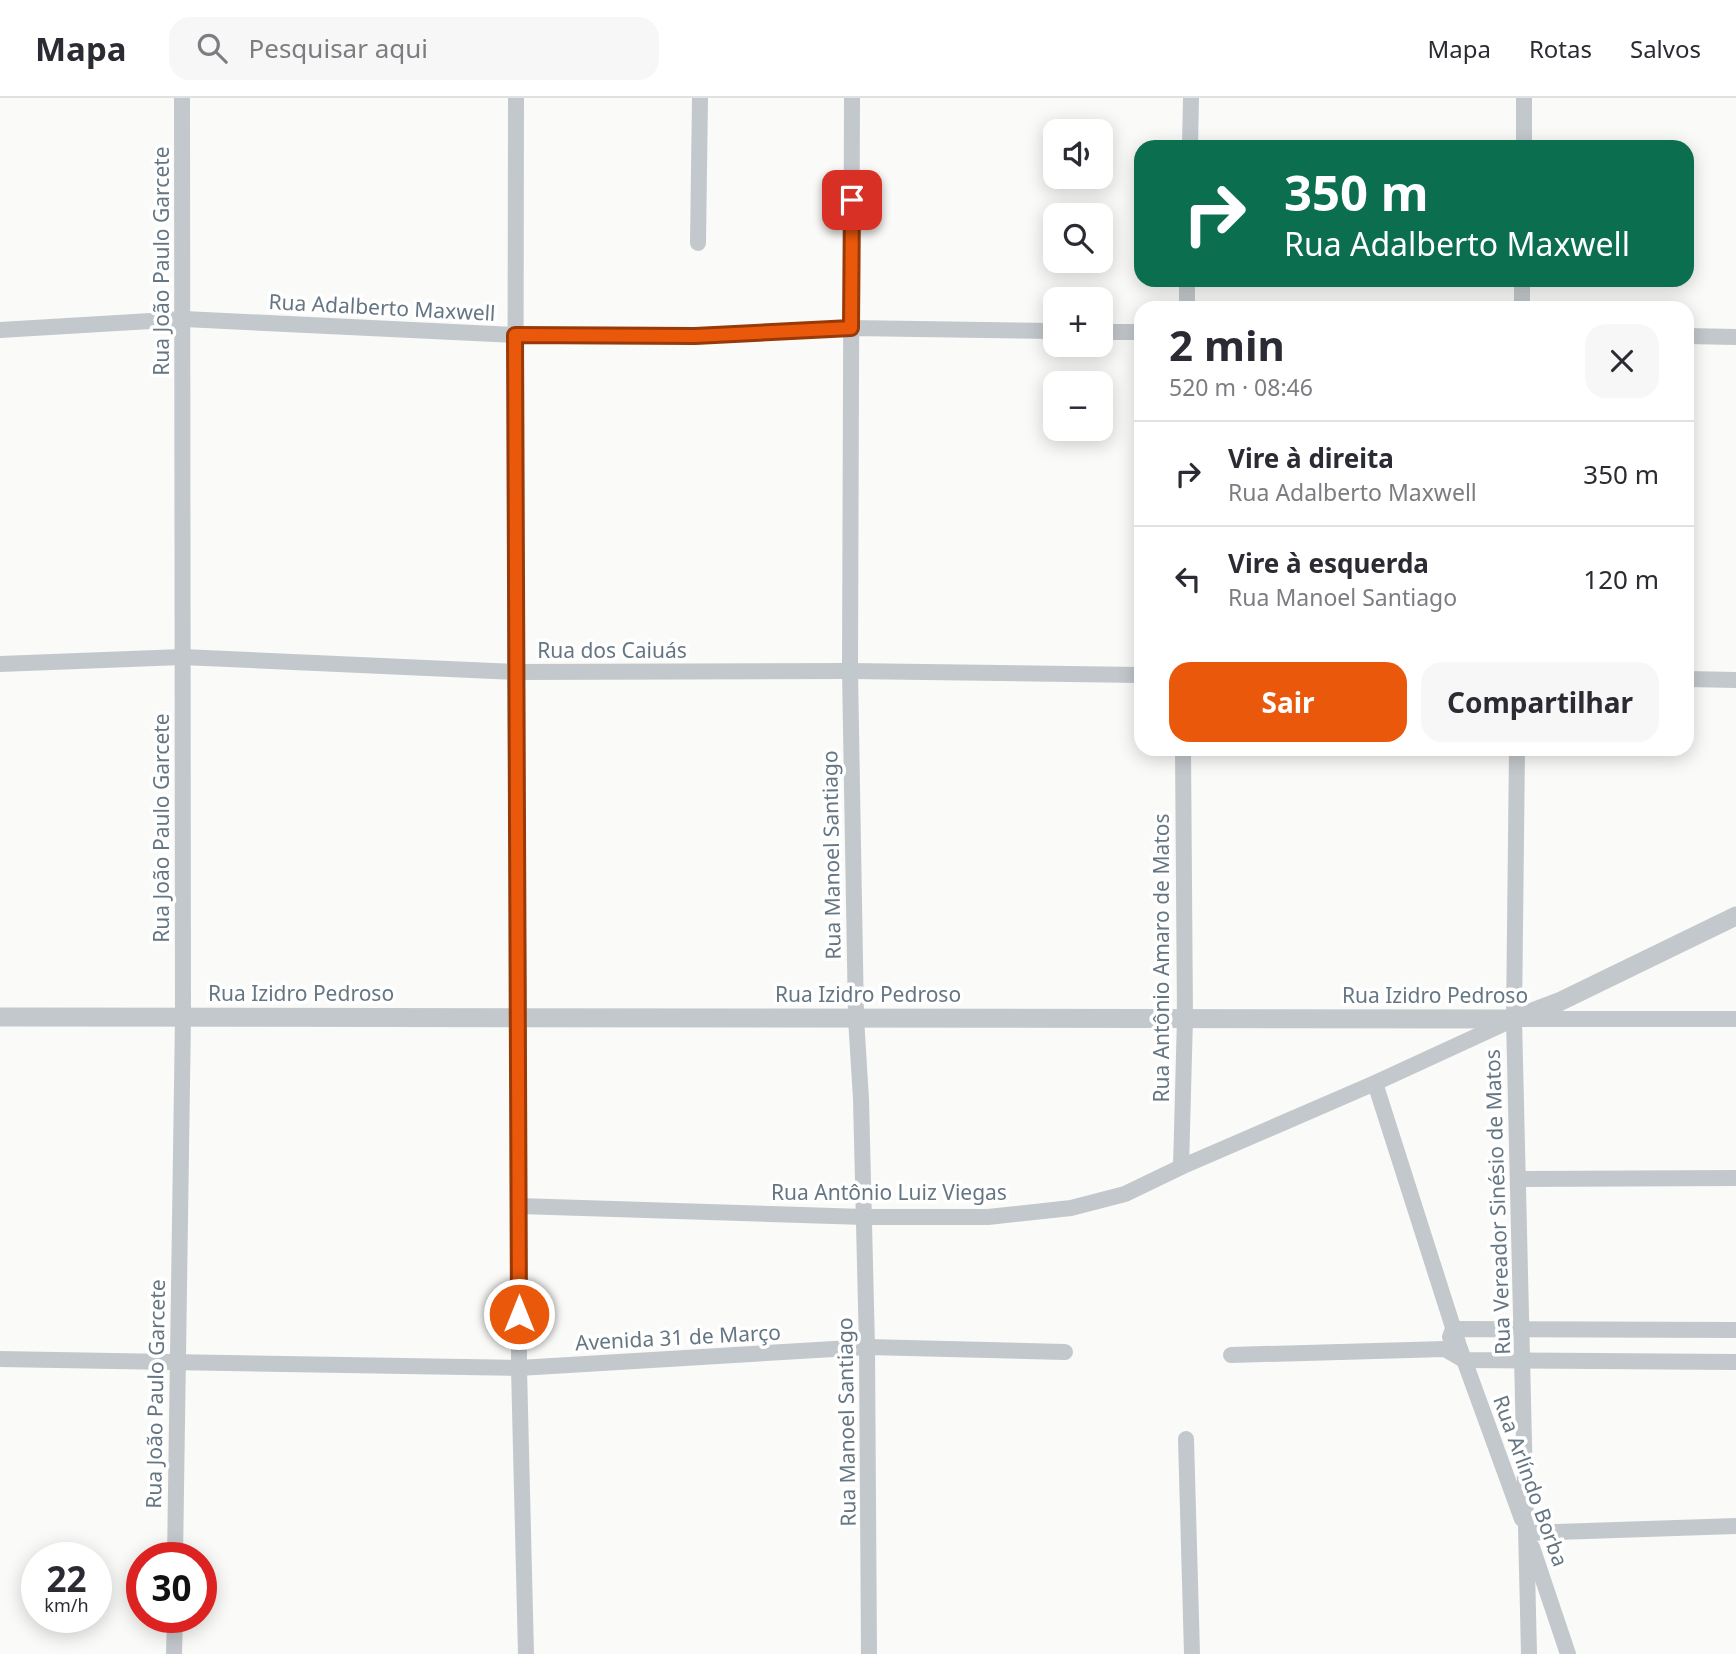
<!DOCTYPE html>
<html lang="pt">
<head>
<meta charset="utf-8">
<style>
  :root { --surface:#fff; --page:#f7f7f7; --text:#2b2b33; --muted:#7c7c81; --line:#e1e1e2; --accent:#ea580c }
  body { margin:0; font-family:"Noto Sans",sans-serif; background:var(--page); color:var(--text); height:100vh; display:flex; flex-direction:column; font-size:26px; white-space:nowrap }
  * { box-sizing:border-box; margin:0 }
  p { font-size:23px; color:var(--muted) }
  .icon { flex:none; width:38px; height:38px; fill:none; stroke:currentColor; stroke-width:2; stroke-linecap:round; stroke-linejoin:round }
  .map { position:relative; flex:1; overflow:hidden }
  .panel { position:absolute; left:1134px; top:203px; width:560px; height:455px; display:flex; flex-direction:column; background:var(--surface); border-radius:21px; box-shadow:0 4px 18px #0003 }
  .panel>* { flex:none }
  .hud { position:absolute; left:1134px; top:42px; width:560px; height:147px; border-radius:21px; box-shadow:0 4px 18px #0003; background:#0b6e4f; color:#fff; overflow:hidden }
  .buttons { position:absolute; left:1043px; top:21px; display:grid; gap:14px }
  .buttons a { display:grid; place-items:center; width:70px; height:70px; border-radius:14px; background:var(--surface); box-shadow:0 4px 18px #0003; font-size:35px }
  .speed { position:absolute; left:21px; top:1444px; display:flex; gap:14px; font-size:35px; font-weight:700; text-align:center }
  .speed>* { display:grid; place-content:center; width:91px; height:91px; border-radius:50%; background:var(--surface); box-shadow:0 4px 18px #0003; line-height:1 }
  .speed small { font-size:18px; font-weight:400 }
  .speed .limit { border:10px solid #d22; background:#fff; color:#111 }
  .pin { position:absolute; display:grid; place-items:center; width:60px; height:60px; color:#fff; margin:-30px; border-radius:14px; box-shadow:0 4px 10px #0006 }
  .me { position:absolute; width:77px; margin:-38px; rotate:0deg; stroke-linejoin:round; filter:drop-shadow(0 0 5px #0008) }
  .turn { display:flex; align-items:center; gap:24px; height:147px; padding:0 35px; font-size:32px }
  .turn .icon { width:91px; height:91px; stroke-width:2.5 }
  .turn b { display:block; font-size:49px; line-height:60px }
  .round { display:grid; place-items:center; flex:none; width:74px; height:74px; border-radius:21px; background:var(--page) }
  .summary { display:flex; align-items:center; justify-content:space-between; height:119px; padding:0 35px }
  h1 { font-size:42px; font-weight:700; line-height:52px }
  .primary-button { display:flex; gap:14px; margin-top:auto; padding:14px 35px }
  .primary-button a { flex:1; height:80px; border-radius:21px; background:var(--accent); color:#fff; font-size:28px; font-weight:700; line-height:80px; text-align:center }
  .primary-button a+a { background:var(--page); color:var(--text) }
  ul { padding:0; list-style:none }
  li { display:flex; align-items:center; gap:21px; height:105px; padding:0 35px; border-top:2px solid var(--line) }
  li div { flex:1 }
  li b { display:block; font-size:26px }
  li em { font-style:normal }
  header { display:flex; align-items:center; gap:42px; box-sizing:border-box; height:98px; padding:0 35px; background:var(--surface); border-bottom:2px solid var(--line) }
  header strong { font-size:33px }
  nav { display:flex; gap:38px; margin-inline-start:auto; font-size:24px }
  .search { width:490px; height:63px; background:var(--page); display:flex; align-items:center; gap:18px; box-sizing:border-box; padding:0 24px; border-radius:21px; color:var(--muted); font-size:26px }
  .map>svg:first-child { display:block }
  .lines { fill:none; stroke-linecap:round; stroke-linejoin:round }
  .minor { stroke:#c3c8cc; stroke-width:16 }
  .tertiary { stroke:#c3c8cc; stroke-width:19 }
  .route-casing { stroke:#983908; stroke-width:18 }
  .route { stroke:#ea580c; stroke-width:12 }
  .labels { text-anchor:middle; stroke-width:7; stroke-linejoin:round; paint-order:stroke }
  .street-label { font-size:21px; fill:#657683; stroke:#fff }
</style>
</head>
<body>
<header>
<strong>Mapa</strong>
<div class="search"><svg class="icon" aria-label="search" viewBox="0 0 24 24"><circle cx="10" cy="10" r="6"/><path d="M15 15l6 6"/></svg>Pesquisar aqui</div>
<nav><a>Mapa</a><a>Rotas</a><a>Salvos</a></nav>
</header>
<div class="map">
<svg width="1736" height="1556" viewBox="0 0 1736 1556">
  <rect width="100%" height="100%" fill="#fafaf8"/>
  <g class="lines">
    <!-- minor -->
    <g class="minor">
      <path d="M516 0 515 574 519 920V1270L526 1556"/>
      <path d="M852 0 850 573 856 920 861 1001 867 1249 869 1556"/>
      <path d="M1190 49 1191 0"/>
      <path d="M1524 49V0"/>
      <path d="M698 145 700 0"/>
      <path d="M1187 210V182"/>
      <path d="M1522 210V182"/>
      <path d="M0 232 184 221 515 237 695 238 851 230 1055 233"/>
      <path d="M1101 234H1141"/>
      <path d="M1687 238 1736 239"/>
      <path d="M0 566 182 559 515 574 850 573 1141 577"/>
      <path d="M1687 581 1736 582"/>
      <path d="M1517 651 1514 921 1529 1556"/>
      <path d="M1375 985 1459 1248 1522 1421"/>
      <path d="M1181 1069 1185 920 1183 651"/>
      <path d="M1518 1081 1736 1080"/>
      <path d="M519 1108 864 1119H988L1071 1110 1125 1096 1181 1069 1375 985 1514 921H1736"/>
      <path d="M1450 1239 1453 1231 1736 1232"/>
      <path d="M1231 1257 1445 1251 1464 1262 1736 1264"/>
      <path d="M0 1261 519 1270 867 1249 1065 1254"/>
      <path d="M1186 1341 1192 1556"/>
      <path d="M1527 1435 1736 1428"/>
      <path d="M1532 1449 1568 1556"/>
      <path d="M175 1460 183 919 182 0"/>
      <path d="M174 1556 175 1519"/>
    </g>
    <!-- tertiary -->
    <path class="tertiary" d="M0 919 1514 921 1559 904 1736 818"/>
  </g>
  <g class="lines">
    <defs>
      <path id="route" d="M519 1216 515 237 695 238 851 230 852 102"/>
    </defs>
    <!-- route casing -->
    <use href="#route" class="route-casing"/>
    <!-- route -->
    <use href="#route" class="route"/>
  </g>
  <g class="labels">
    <!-- street labels -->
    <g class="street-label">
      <text transform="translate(162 163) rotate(-90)" y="7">Rua João Paulo Garcete</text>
      <text transform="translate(382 210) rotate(3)" y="7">Rua Adalberto Maxwell</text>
      <text x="612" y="560">Rua dos Caiuás</text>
      <text transform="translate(162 730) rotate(-90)" y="7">Rua João Paulo Garcete</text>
      <text transform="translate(832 757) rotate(-91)" y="7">Rua Manoel Santiago</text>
      <text transform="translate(1162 860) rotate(-90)" y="7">Rua Antônio Amaro de Matos</text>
      <text x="301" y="903">Rua Izidro Pedroso</text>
      <text x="868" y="904">Rua Izidro Pedroso</text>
      <text x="1435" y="905">Rua Izidro Pedroso</text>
      <text x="889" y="1102">Rua Antônio Luiz Viegas</text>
      <text transform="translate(1498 1104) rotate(-92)" y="7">Rua Vereador Sinésio de Matos</text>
      <text transform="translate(678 1240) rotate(-3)" y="7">Avenida 31 de Março</text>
      <text transform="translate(156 1296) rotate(-89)" y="7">Rua João Paulo Garcete</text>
      <text transform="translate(847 1324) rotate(-91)" y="7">Rua Manoel Santiago</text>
      <text transform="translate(1530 1383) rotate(70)" y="7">Rua Arlíndo Borba</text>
    </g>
  </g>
</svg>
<div class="buttons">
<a><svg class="icon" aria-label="sound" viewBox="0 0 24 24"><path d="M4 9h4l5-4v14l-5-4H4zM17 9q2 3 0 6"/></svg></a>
<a><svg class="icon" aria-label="search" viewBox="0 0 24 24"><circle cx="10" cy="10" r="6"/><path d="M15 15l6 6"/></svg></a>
<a>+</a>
<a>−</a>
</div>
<div class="speed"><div>22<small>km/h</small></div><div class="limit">30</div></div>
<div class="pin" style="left:852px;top:102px;background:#d93025"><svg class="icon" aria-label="arrive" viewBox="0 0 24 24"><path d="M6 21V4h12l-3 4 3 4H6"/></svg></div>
<svg class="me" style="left:519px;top:1216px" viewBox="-20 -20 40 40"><circle r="17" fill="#ea580c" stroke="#fff" stroke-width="3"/><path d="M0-11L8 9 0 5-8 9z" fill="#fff"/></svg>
<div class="hud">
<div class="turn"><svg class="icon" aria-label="right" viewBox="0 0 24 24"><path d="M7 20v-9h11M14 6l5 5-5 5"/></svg><div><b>350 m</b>Rua Adalberto Maxwell</div></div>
</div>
<section class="panel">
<div class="summary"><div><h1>2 min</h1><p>520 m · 08:46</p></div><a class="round"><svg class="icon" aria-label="close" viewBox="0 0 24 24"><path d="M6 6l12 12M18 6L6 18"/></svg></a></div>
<ul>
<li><svg class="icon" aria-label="right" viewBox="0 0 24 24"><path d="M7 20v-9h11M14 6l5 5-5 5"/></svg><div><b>Vire à direita</b><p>Rua Adalberto Maxwell</p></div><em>350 m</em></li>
<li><svg class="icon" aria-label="left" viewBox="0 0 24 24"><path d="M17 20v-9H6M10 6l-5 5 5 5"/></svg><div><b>Vire à esquerda</b><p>Rua Manoel Santiago</p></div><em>120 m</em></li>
</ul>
<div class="primary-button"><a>Sair</a><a>Compartilhar</a></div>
</section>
</div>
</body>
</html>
